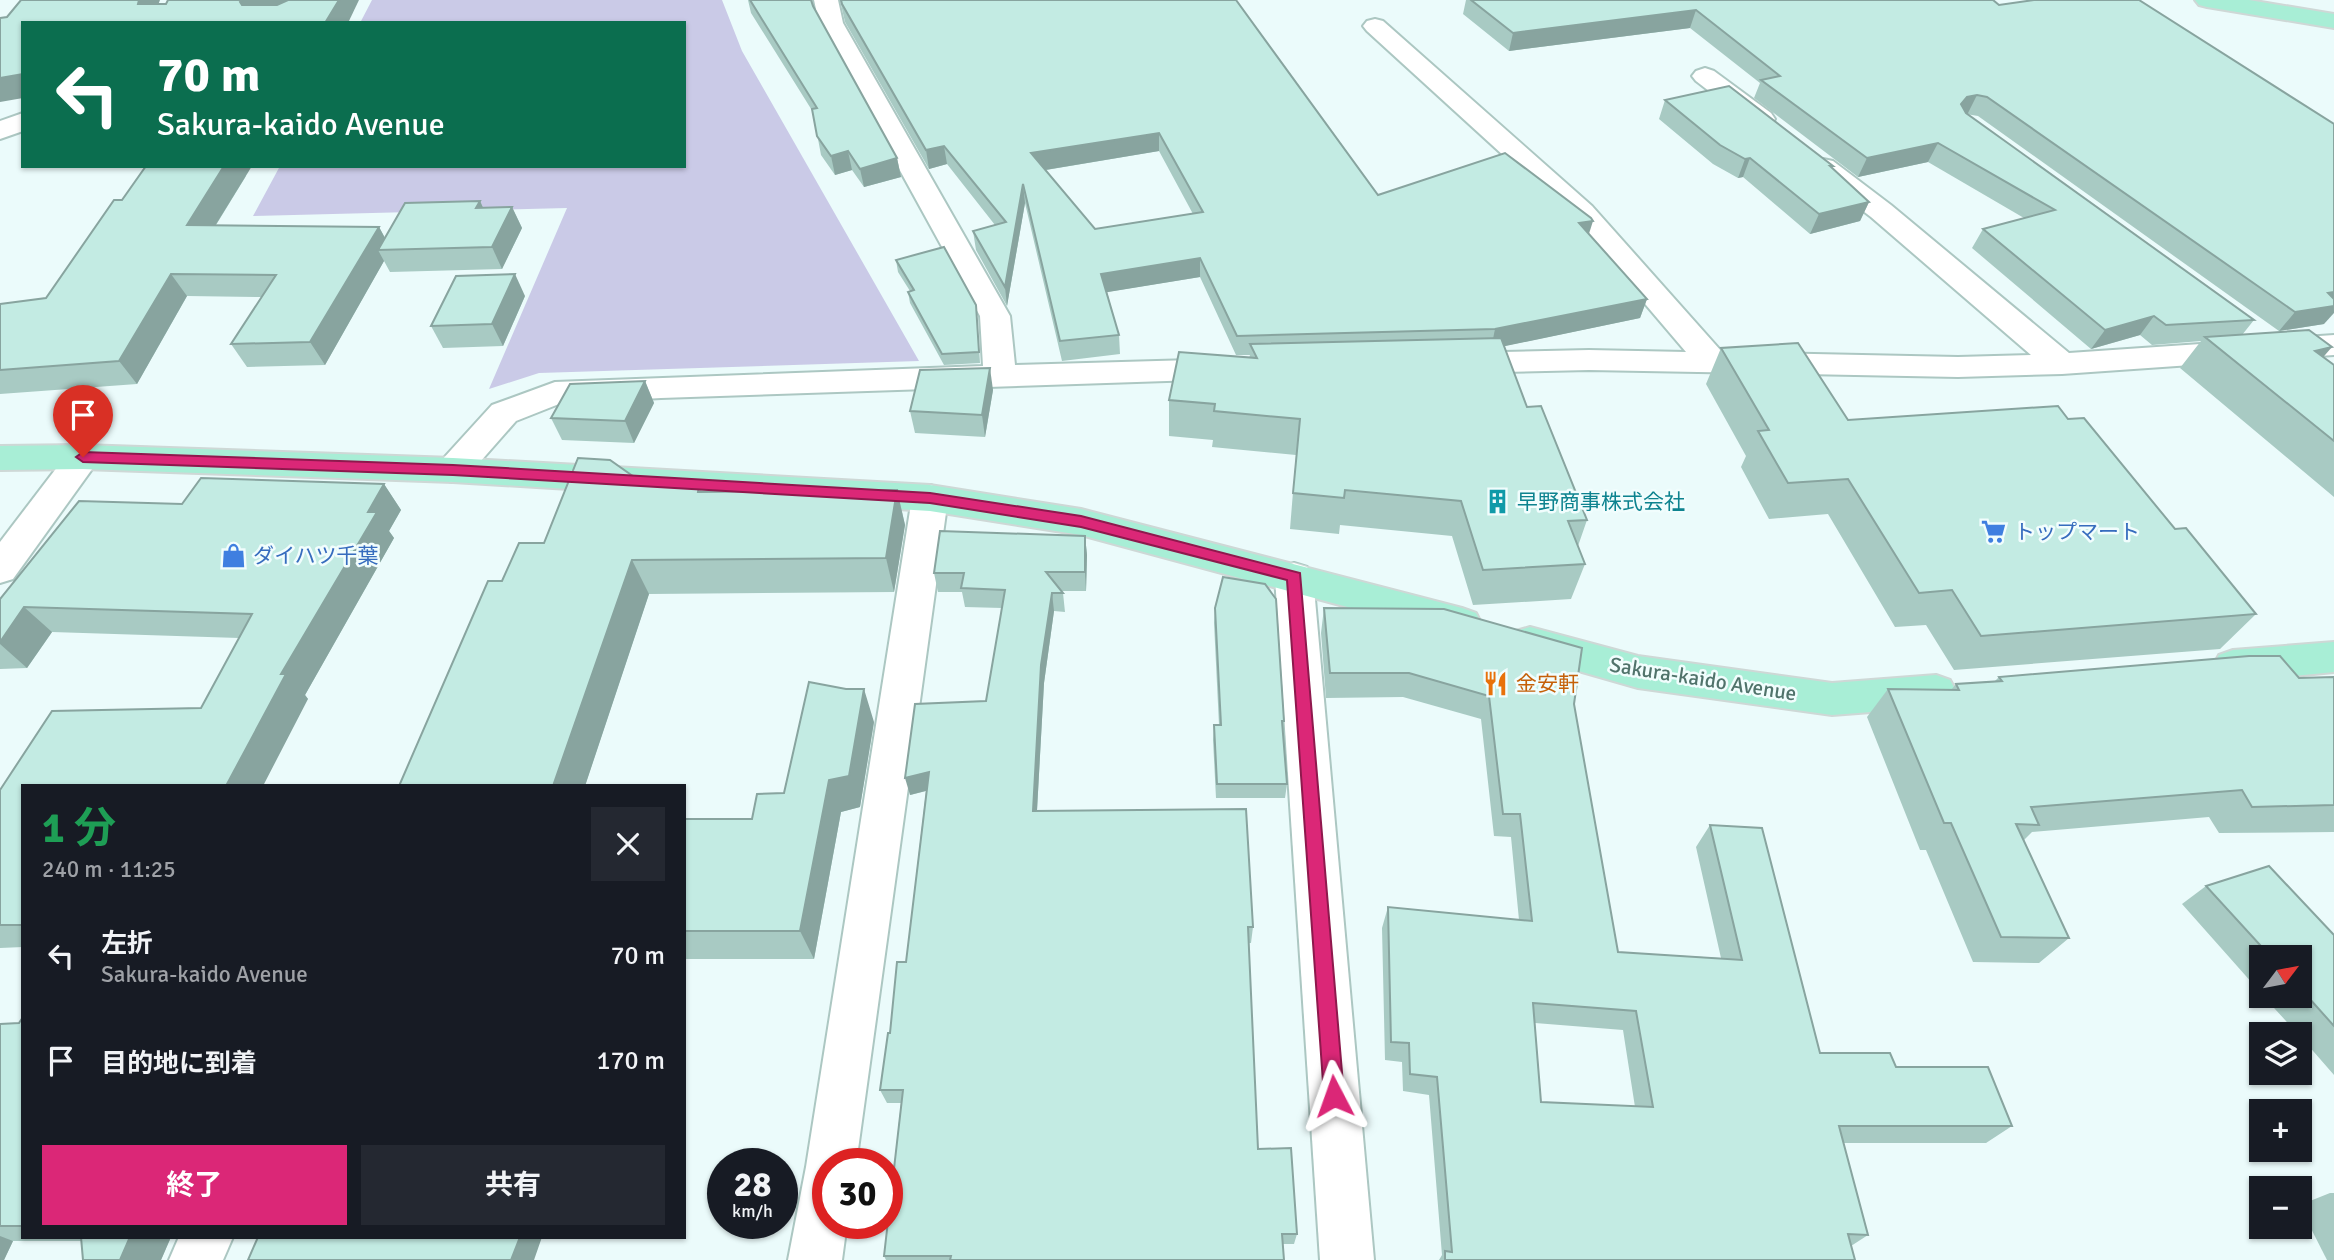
<!DOCTYPE html>
<html lang="ja">
<head>
<meta charset="utf-8">
<style>
  :root { --surface:#171b24; --page:#242831; --text:#f1f3f6; --muted:#9ea1a6; --accent:#db2777 }
  body { margin:0; font-family:Signika,"Noto Sans JP",sans-serif; background:var(--page); color:var(--text); height:100vh; display:flex; flex-direction:column; font-size:26px; white-space:nowrap }
  * { box-sizing:border-box; margin:0 }
  p { font-size:23px; color:var(--muted) }
  .icon { flex:none; width:38px; height:38px; fill:none; stroke:currentColor; stroke-width:2; stroke-linecap:round; stroke-linejoin:round }
  .map { position:relative; flex:1; overflow:hidden }
  .sheet { position:absolute; left:21px; top:784px; width:665px; height:455px; display:flex; flex-direction:column; background:var(--surface); border-radius:0px; box-shadow:0 2px 5px #0004 }
  .sheet>* { flex:none }
  .banner { position:absolute; left:21px; top:21px; width:665px; height:147px; border-radius:0px; box-shadow:0 2px 5px #0004; background:#0b6e4f; color:#fff; overflow:hidden }
  .needle { width:46px; rotate:58deg }
  .tools { position:absolute; left:2249px; top:945px; display:grid; gap:14px }
  .tools a { display:grid; place-items:center; width:63px; height:63px; border-radius:0px; background:var(--surface); box-shadow:0 2px 5px #0004; font-size:35px }
  .speed { position:absolute; left:707px; top:1148px; display:flex; gap:14px; font-size:35px; font-weight:700; text-align:center }
  .speed>* { display:grid; place-content:center; width:91px; height:91px; border-radius:50%; background:var(--surface); box-shadow:0 2px 5px #0004; line-height:1 }
  .speed small { font-size:18px; font-weight:400 }
  .speed .limit { border:10px solid #d22; background:#fff; color:#111 }
  .pin { position:absolute; display:grid; place-items:center; width:60px; height:60px; color:#fff; margin:-72px -30px; border-radius:50% 50% 50% 0; rotate:-45deg; box-shadow:0 0 7px #0007 }
  .pin .icon { rotate:45deg }
  .me { position:absolute; width:77px; margin:-38px; rotate:356deg; stroke-linejoin:round; filter:drop-shadow(0 0 5px #0008) }
  .turn { display:flex; align-items:center; gap:24px; height:147px; padding:0 21px; font-size:32px }
  .turn .icon { width:91px; height:91px; stroke-width:2.5 }
  .turn b { display:block; font-size:49px; line-height:60px }
  .round { display:grid; place-items:center; flex:none; width:74px; height:74px; border-radius:0px; background:var(--page) }
  .overview { display:flex; align-items:center; justify-content:space-between; height:119px; padding:0 21px }
  h1 { font-size:42px; font-weight:700; line-height:52px; color:#1e9e55 }
  .primary-button { display:flex; gap:14px; margin-top:auto; padding:14px 21px }
  .primary-button a { flex:1; height:80px; border-radius:0px; background:var(--accent); color:#fff; font-size:28px; font-weight:700; line-height:80px; text-align:center }
  .primary-button a+a { background:var(--page); color:var(--text) }
  ul { padding:0; list-style:none }
  li { display:flex; align-items:center; gap:21px; height:105px; padding:0 21px }
  li div { flex:1 }
  li b { display:block; font-size:26px }
  li em { font-style:normal }
  .map>svg:first-child { display:block }
  .green { fill:#cacae7 }
  .lines { fill:none; stroke-linecap:round; stroke-linejoin:round }
  .minor-casing { stroke:#acc7c2; stroke-width:4 }
  .highway-casing { stroke:#ced8d6; stroke-width:4 }
  .minor { fill:#fff; fill-rule:evenodd }
  .highway { fill:#a8eed6; fill-rule:evenodd }
  .wall { fill:#a8cac3; fill-rule:evenodd }
  .shaded-wall { fill:#88a49f }
  .building { fill:#c3ebe3; stroke:#88a49f; stroke-width:2; fill-rule:evenodd }
  .route { fill:#db2777; stroke:#8e194d; stroke-width:2 }
  .labels { text-anchor:middle; stroke-width:5; stroke-linejoin:round; paint-order:stroke }
  .culture-label { font-size:21px; fill:#0d838f; stroke:#f1fdfd; text-anchor:start }
  .shop-label { font-size:21px; fill:#366cbe; stroke:#f1fdfd; text-anchor:start }
  .street-label { font-size:21px; fill:#50736b; stroke:#f1fdfd }
  .food-label { font-size:21px; fill:#c56008; stroke:#f1fdfd; text-anchor:start }
</style>
</head>
<body>
<div class="map">
<svg width="2334" height="1260" viewBox="0 0 2334 1260">
  <rect width="100%" height="100%" fill="#ebfbfb"/>
  <!-- green -->
  <path class="green" d="M372 0H722L742 51 919 361 539 373 489 389 567 208 253 216 280 166H684V23H360Z"/>
  <g class="lines">
    <defs>
      <g id="minor">
        <path d="M814 0H838L843 23 1010 316 1015 365 1227 359 1238 362 1243 369 1238 376 1227 379 661 398 559 404 516 421 465 479 453 482 441 479 436 470 441 461 492 405 555 382 983 366 980 316 819 23Z"/>
        <path d="M1375 19 1383 21 1592 206 1722 352 1958 357 2031 355 1871 217 1813 173 1809 167 1813 161 1823 159 1833 161 1891 205 2069 353 2334 335V355L2062 374 1958 377 1589 370 1458 373 1447 370 1442 363 1447 356 1458 353 1589 350 1686 352 1572 218 1367 31 1363 26 1367 21Z"/>
        <path d="M1705 68 1714 71 1771 113 1775 119 1771 125 1762 127 1753 125 1696 81 1692 76 1696 71Z"/>
        <path d="M23 113V131L0 139V121Z"/>
        <path d="M83 445 95 449 100 457 95 465 13 579 0 583V542L71 449Z"/>
        <path d="M930 485 942 489 948 498 856 1164H828V1223H847L842 1260H788L806 1167 912 498 918 489Z"/>
        <path d="M1294 563 1307 567 1313 577 1374 1260H1320L1275 577 1281 567Z"/>
        <path d="M179 1237H233L223 1260H169Z"/>
      </g>
      <g id="highway">
        <path d="M2195 0H2249L2334 14V28L2207 7 2199 5Z"/>
        <path d="M83 445 453 458 930 485 1081 509 1462 608 1476 613 1481 623 1476 633 1462 638 1081 535 930 511 453 482 83 469 0 470V446Z"/>
        <path d="M1530 627 1638 656 1832 683 1936 675 1950 680 1956 691 1950 702 1936 707 1832 715 1638 688 1516 653 1511 642 1516 631Z"/>
        <path d="M2334 642V672L2233 682 2219 677 2213 666 2219 655 2233 650Z"/>
      </g>
    </defs>
    <!-- minor casing -->
    <use href="#minor" class="minor-casing"/>
    <!-- highway casing -->
    <use href="#highway" class="highway-casing"/>
    <!-- minor -->
    <use href="#minor" class="minor"/>
    <!-- highway -->
    <use href="#highway" class="highway"/>
  </g>
  <!-- wall -->
  <g class="wall">
    <path d="M748 0H812L813 6 897 158 901 177 864 187 852 170 835 175 821 155 813 112 751 13Z"/>
    <path d="M840 0H1236L1378 195 1589 234 1647 299 1640 318 1504 346 1527 407 1587 520 1578 546 1585 564 1571 599 1473 605 1452 536 1340 525 1339 534 1290 529 1296 455 1212 447 1213 440 1169 436V400L1249 358 1250 355H1236L1200 277 1107 292 1119 335 1120 354 1062 361 1025 203 1007 306 976 250 973 231 995 225 947 164 929 169 845 22ZM1159 151 1193 214 1095 229 1046 170Z"/>
    <path d="M1466 0H1993L2324 324 2279 331 1978 116 1966 114 2254 320 2242 335 2324 357 2334 365V497L2180 368 2201 341 2152 345 2140 335 2091 349 1972 248 1983 229 2024 218 1928 162 1858 177 1754 98 1760 83 1690 28 1509 51 1463 14Z"/>
    <path d="M1665 100 1832 168 1869 202 1860 221 1810 234 1743 177 1738 178 1713 164 1659 119Z"/>
    <path d="M246 176 216 225 379 227 385 238 480 201 483 208 512 207 522 228 502 269 390 272 384 261 325 365 247 367 231 344 262 297 187 296 137 384 0 394V304L46 298 122 200Z"/>
    <path d="M896 260 977 317 980 363 944 365 910 303 908 292 910 291 898 272Z"/>
    <path d="M525 296 503 346 443 348 431 326Z"/>
    <path d="M1721 348 1848 420 2068 419 2256 614 2220 649 1954 670 1926 625 1895 627 1828 514 1769 519 1741 467 1746 456 1706 384Z"/>
    <path d="M645 381 654 403 634 443 562 440 551 418Z"/>
    <path d="M993 390 985 437 915 433 910 411Z"/>
    <path d="M384 484 401 510 389 531 394 538 305 695 308 699 23 786V947L0 948V790L201 708 239 638 52 632 27 668 0 669V599L182 504Z"/>
    <path d="M647 486H699L702 492 897 490 905 525 894 592 649 594 585 786H399L502 581 544 543Z"/>
    <path d="M1085 536 1087 555 1086 591H1061L1063 593 1065 612 1054 611 1044 683 1037 811 1253 927 1251 943H1249L1258 1149 1297 1234 1294 1244H1283L1284 1260H886L884 1256 901 1103H887L880 1090 890 1033 906 962 926 791 910 795 986 701 1002 608 965 607 962 592H938L934 573Z"/>
    <path d="M1215 608 1284 721 1283 733 1287 784 1285 798H1216L1213 740 1214 725H1219L1214 623Z"/>
    <path d="M1324 608 1574 704 1618 952 1721 958 1696 847 1710 825 1820 1053 1896 1067 2012 1126 1986 1143H1843L1868 1235 1851 1246 1855 1260H1439L1442 1255 1429 1095 1403 1091 1402 1062 1385 1060 1382 928 1388 907 1519 920 1511 837 1494 836 1481 719 1403 697 1326 698 1321 633ZM1535 1023 1623 1030 1635 1107 1541 1102Z"/>
    <path d="M1999 677 2299 678 2334 677V832L2219 833 2209 817 2032 832 2024 840 2069 938 2039 963 1973 962 1926 850H1920L1867 717 1888 689 1951 690 1956 684 1995 681Z"/>
    <path d="M874 722 860 807 841 812 814 959H684V819H752Z"/>
    <path d="M2206 886 2334 935V1075L2300 1036V1034H2298L2263 996H2300V957H2261V993L2182 904Z"/>
    <path d="M23 1017V1237H171L161 1260H83L81 1241H13L4 1260H0V1024L19 1023Z"/>
    <path d="M2330 1193H2334V1260H2327L2300 1207V1205Z"/>
  </g>
  <!-- shaded-wall -->
  <g class="shaded-wall">
    <path d="M139 0H160L151 23 138 4Z"/>
    <path d="M242 0H296L252 23 240 2Z"/>
    <path d="M339 0H359L348 23H325Z"/>
    <path d="M1696 10 1690 28 1509 51 1513 33Z"/>
    <path d="M23 74V98L0 102V78Z"/>
    <path d="M1977 95 1968 113 1957 115 1961 104 1967 97Z"/>
    <path d="M1159 133V151L1033 172 1031 153Z"/>
    <path d="M1938 143 1928 162 1858 177 1867 158Z"/>
    <path d="M944 146 947 164 929 169 926 150Z"/>
    <path d="M848 151 852 170 835 175 831 156Z"/>
    <path d="M897 158 901 177 864 187 860 169Z"/>
    <path d="M1750 158 1743 177 1738 178 1745 159Z"/>
    <path d="M224 166H252L202 247 187 225Z"/>
    <path d="M1023 184 1025 203 1007 306 1005 287Z"/>
    <path d="M480 201 490 223 476 208Z"/>
    <path d="M1869 202 1860 221 1810 234 1819 214Z"/>
    <path d="M512 207 522 228 502 269 492 247Z"/>
    <path d="M1593 221 1587 240 1579 223Z"/>
    <path d="M379 227 391 249 378 250 384 261 325 365 310 342Z"/>
    <path d="M1200 258V277L1102 293 1101 274Z"/>
    <path d="M171 274 187 296 137 384 119 361Z"/>
    <path d="M515 274 525 296 503 346 492 324Z"/>
    <path d="M2334 292V313L2324 324 2279 331 2295 312 2328 293Z"/>
    <path d="M1647 299 1640 318 1491 349 1495 329Z"/>
    <path d="M2154 316 2140 335 2091 349 2105 330Z"/>
    <path d="M2332 347 2305 378 2315 351Z"/>
    <path d="M990 368 993 390 985 437 982 415Z"/>
    <path d="M645 381 654 403 634 443 625 421Z"/>
    <path d="M384 484 401 510 389 531 394 538 305 695 308 699 263 786H226L281 674 368 512Z"/>
    <path d="M897 490 905 525 894 592 886 558Z"/>
    <path d="M1085 536 1087 555 1086 591 1085 572Z"/>
    <path d="M632 560 649 594 585 786H553Z"/>
    <path d="M1052 593 1054 611 1044 683 1036 828 1033 811 1041 665Z"/>
    <path d="M24 607 52 632 27 668 0 644V642Z"/>
    <path d="M864 689 874 722 860 807 841 812 814 959 800 931 829 780Z"/>
    <path d="M929 772 933 789 910 795 905 778Z"/>
    <path d="M0 1236 13 1241 4 1260H0Z"/>
    <path d="M130 1237H171L161 1260H120Z"/>
    <path d="M520 1237H542L534 1260H511Z"/>
  </g>
  <!-- building -->
  <g class="building">
    <path d="M21 0H139L138 4H166L168 0H242L240 2 242 5H277L288 0H339L325 23H23V74L0 78V18L7 17Z"/>
    <path d="M750 0H811L813 6 897 158 860 169 848 151 831 156 817 136 812 109 817 108Z"/>
    <path d="M841 0H1236L1378 195 1505 153 1591 218 1593 221 1579 223 1647 299 1495 329 1237 336 1200 258 1101 274 1119 335 1060 341 1023 184 1005 287 973 231 1006 222 944 146 926 150 842 4ZM1159 133 1203 212 1095 229 1031 153Z"/>
    <path d="M1471 0H1993L1999 5 2034 0H2139L2334 124V292L2328 293 2334 299V306L2295 312 1987 97 1977 95 1967 97 1961 104 1966 113 2254 320 2166 325 2154 316 2105 330 1983 229 2055 210 1938 143 1867 158 1761 80 1780 76 1696 10 1513 33Z"/>
    <path d="M1729 86 1833 166H1830L1869 202 1819 214 1750 158 1745 159 1720 145 1665 100Z"/>
    <path d="M146 166H224L187 225 379 227 310 342 231 344 276 275 171 274 119 361 0 370V304L46 298 114 200H122Z"/>
    <path d="M480 201 476 208 512 207 492 247 378 250 405 203Z"/>
    <path d="M944 247 976 305 979 352 942 354 908 292 914 290 896 260Z"/>
    <path d="M515 274 492 324 431 326 456 276Z"/>
    <path d="M2309 330 2332 347 2315 351 2334 365V441L2205 337Z"/>
    <path d="M1501 338 1527 407 1541 406 1587 520 1568 521 1585 564 1483 570 1461 501 1345 490 1344 498 1293 493 1300 419 1214 411 1215 404 1169 400 1179 352 1257 358 1250 344Z"/>
    <path d="M1798 343 1848 420 2058 406 2068 419 2084 418 2175 529 2186 528 2256 614 1981 636 1952 590 1919 593 1848 479 1788 483 1758 431 1769 430 1721 348Z"/>
    <path d="M990 368 982 415 910 411 920 370Z"/>
    <path d="M645 381 625 421 551 418 570 384Z"/>
    <path d="M578 458 610 460 647 486H699L698 492 897 490 886 558 632 560 553 786H399L488 581H502L519 543H544Z"/>
    <path d="M201 478 384 484 368 512H377L281 674H286L226 786H23V925H0V790L52 711 201 708 252 614 24 607 0 642V599L79 501 182 504Z"/>
    <path d="M940 531 1085 536V572H1046L1063 593H1052L1041 665 1033 811 1246 809 1253 927H1248L1258 1149 1291 1148 1297 1234H1282L1284 1260H950L951 1256H884L903 1090H880L888 1033H890L897 962H906L929 772 905 778 915 704 986 701 1005 590 961 588 964 573H934Z"/>
    <path d="M1223 577 1265 584 1276 599 1284 721H1282L1287 784H1217L1214 725H1221L1215 608Z"/>
    <path d="M1324 608 1444 609 1582 648 1574 704 1618 952 1742 960 1710 825 1762 828 1820 1053H1890L1896 1067H1988L2012 1126H1839L1868 1235 1848 1234 1855 1260H1445V1251L1452 1252 1437 1077 1410 1074 1409 1043 1391 1042 1388 907 1532 921 1520 814H1503L1489 696 1409 673H1330ZM1533 1003 1636 1011 1653 1107 1541 1102Z"/>
    <path d="M2249 656H2280L2299 678 2334 677V805L2252 807 2242 790 2031 807 2039 825 2016 824 2069 938 2001 937 1951 823H1944L1888 689 1959 690 1956 684 2002 681 1999 677Z"/>
    <path d="M809 682 846 689H864L849 776 829 780 800 931H684V819H752L757 794 784 793Z"/>
    <path d="M2269 866 2334 935V1026L2300 988V957H2271L2206 886Z"/>
    <path d="M23 1017V1226H0V1024L19 1023Z"/>
    <path d="M81 1237H130L120 1260H83Z"/>
    <path d="M258 1237H520L511 1260H248Z"/>
  </g>
  <!-- route -->
  <path class="route" d="M83 452 453 465 930 493 1081 516 1300 573 1344 1096 1341 1103 1334 1106 1327 1103 1324 1096 1287 580 1081 527 930 503 453 475 83 462 76 457Z"/>
  <!-- icons -->
  <defs>
    <symbol id="building-bare" viewBox="-9 -9 18 18"><path d="M-4-6H4V6H1V3H-1V6H-4ZM-2.5-4.3h1.7v1.8h-1.7ZM.8-4.3h1.7v1.8H.8ZM-2.5-1h1.7V.8h-1.7ZM.8-1h1.7V.8H.8Z" fill="#0f9aa8" stroke="#f1fdfd" stroke-width="2.5" paint-order="stroke"/></symbol>
    <symbol id="supermarket-bare" viewBox="-9 -9 18 18"><path d="M-6-5.5h2.5l.6 2H6L4.5 2H-2.5L-4.4-4H-6ZM-1.5 3.2a1.3 1.3 0 1 0 .1 0ZM3 3.2a1.3 1.3 0 1 0 .1 0Z" fill="#3f7fe0" stroke="#f1fdfd" stroke-width="2.5" paint-order="stroke"/></symbol>
    <symbol id="shop-bare" viewBox="-9 -9 18 18"><path d="M-5-2.5h2.3a2.7 3.5 0 0 1 5.4 0H5L5.5 6h-11ZM-1.5-2.5h3a1.5 2.3 0 0 0-3 0Z" fill="#3f7fe0" stroke="#f1fdfd" stroke-width="2.5" paint-order="stroke"/></symbol>
    <symbol id="restaurant-bare" viewBox="-9 -9 18 18"><path d="M-5-6h1v4h1v-4h1v4h1v-4h1v5L-1.5 .5V6h-2V.5L-5-1ZM5-6V6H3V1.5H1.5Q1.5-4 5-6Z" fill="#e8710a" stroke="#f1fdfd" stroke-width="2.5" paint-order="stroke"/></symbol>
  </defs>
  <g fill-rule="evenodd">
    <use href="#building-bare" x="1480" y="484" width="35" height="35"/>
    <use href="#supermarket-bare" x="1976" y="514" width="35" height="35"/>
    <use href="#shop-bare" x="216" y="538" width="35" height="35"/>
    <use href="#restaurant-bare" x="1478" y="666" width="35" height="35"/>
  </g>
  <g class="labels">
    <!-- culture labels -->
    <g class="culture-label">
      <text x="1517" y="509">早野商事株式会社</text>
    </g>
    <!-- shop labels -->
    <g class="shop-label">
      <text x="2014" y="539">トップマート</text>
      <text x="253" y="563">ダイハツ千葉</text>
    </g>
    <!-- street labels -->
    <g class="street-label">
      <text transform="translate(1703 679) rotate(9)" y="7">Sakura-kaido Avenue</text>
    </g>
    <!-- food labels -->
    <g class="food-label">
      <text x="1516" y="691">金安軒</text>
    </g>
  </g>
</svg>
<div class="tools">
<a><svg class="needle" viewBox="-14 -14 28 28"><path d="M0-13l5 13h-10z" fill="#e53935"/><path d="M0 13l5-13h-10z" fill="#9ea1a6"/></svg></a>
<a><svg class="icon" aria-label="layers" viewBox="0 0 24 24"><path d="M12 4l9 5-9 5-9-5zM3 14l9 5 9-5"/></svg></a>
<a>+</a>
<a>−</a>
</div>
<div class="speed"><div>28<small>km/h</small></div><div class="limit">30</div></div>
<div class="pin" style="left:83px;top:457px;background:#d93025"><svg class="icon" aria-label="arrive" viewBox="0 0 24 24"><path d="M6 21V4h12l-3 4 3 4H6"/></svg></div>
<svg class="me" style="left:1334px;top:1096px" viewBox="-20 -20 40 40"><path d="M0-17L14 15 0 8-14 15z" fill="#db2777" stroke="#fff" stroke-width="4"/></svg>
<div class="banner">
<div class="turn"><svg class="icon" aria-label="left" viewBox="0 0 24 24"><path d="M17 20v-9H6M10 6l-5 5 5 5"/></svg><div><b>70 m</b>Sakura-kaido Avenue</div></div>
</div>
<section class="sheet">
<div class="overview"><div><h1>1 分</h1><p>240 m · 11:25</p></div><a class="round"><svg class="icon" aria-label="close" viewBox="0 0 24 24"><path d="M6 6l12 12M18 6L6 18"/></svg></a></div>
<ul>
<li><svg class="icon" aria-label="left" viewBox="0 0 24 24"><path d="M17 20v-9H6M10 6l-5 5 5 5"/></svg><div><b>左折</b><p>Sakura-kaido Avenue</p></div><em>70 m</em></li>
<li><svg class="icon" aria-label="arrive" viewBox="0 0 24 24"><path d="M6 21V4h12l-3 4 3 4H6"/></svg><div><b>目的地に到着</b></div><em>170 m</em></li>
</ul>
<div class="primary-button"><a>終了</a><a>共有</a></div>
</section>
</div>
</body>
</html>
